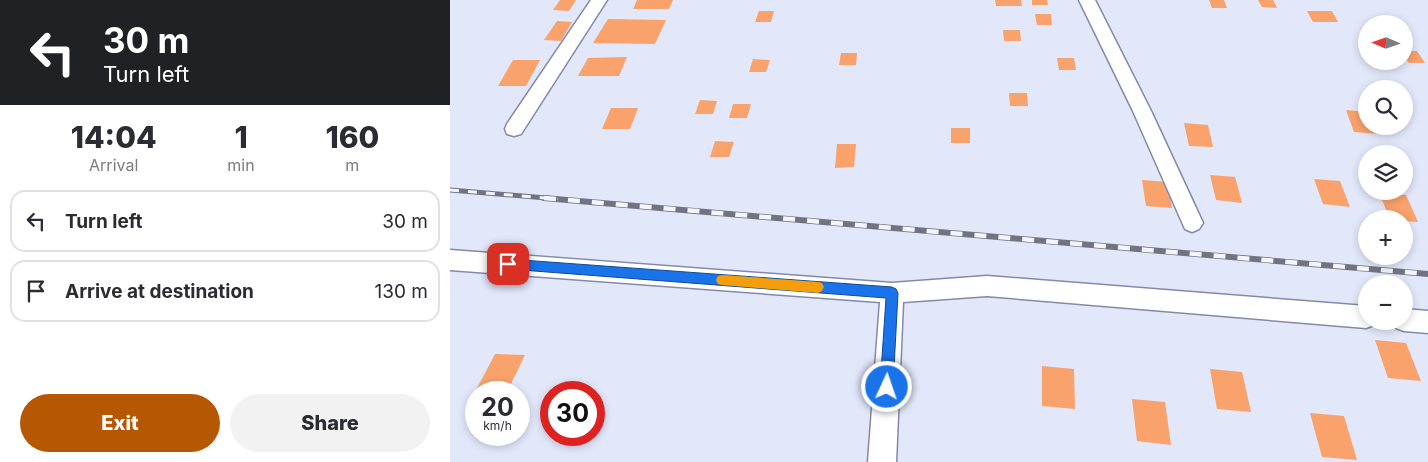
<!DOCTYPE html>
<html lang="en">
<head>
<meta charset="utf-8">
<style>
  :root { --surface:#fff; --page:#f2f2f3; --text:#2b2b33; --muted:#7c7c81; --line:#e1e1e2; --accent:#b55703 }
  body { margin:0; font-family:Inter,sans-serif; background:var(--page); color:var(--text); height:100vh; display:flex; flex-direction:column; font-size:19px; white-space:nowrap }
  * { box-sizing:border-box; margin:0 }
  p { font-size:16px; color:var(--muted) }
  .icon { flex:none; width:28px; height:28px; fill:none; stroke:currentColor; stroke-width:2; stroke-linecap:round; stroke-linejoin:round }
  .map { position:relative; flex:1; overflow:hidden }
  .sheet { display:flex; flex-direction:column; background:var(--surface); width:450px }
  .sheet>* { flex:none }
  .guide { background:#202124; color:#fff; overflow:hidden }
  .needle { width:32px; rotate:272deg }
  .buttons { position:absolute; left:908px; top:15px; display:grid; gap:10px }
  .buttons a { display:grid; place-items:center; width:55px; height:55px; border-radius:50%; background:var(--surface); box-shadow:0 2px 8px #0003; font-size:25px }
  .speed { position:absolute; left:15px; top:381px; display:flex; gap:10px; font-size:25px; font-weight:700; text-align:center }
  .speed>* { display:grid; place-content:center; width:65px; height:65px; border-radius:50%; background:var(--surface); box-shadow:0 2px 8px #0003; line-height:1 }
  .speed small { font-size:12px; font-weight:400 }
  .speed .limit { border:8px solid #d22; background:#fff; color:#111 }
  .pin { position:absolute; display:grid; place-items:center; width:42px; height:42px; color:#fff; margin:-21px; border-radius:10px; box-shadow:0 2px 8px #0006 }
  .me { position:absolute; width:55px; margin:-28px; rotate:3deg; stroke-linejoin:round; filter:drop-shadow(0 0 4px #0008) }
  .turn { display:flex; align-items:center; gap:18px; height:105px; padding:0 20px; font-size:22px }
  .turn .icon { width:65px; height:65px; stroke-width:2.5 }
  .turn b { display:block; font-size:35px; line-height:42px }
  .eta { display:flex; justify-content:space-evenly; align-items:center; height:85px; text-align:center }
  .eta b { font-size:30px; font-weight:800; line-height:35px }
  .cta { display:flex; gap:10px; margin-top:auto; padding:10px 20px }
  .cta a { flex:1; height:58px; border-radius:30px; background:var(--accent); color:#fff; font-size:20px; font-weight:800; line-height:58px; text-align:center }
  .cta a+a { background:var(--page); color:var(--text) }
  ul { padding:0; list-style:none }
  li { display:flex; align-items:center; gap:15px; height:62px; margin:0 10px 8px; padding:0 10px; border:2px solid var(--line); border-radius:15px }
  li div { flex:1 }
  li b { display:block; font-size:19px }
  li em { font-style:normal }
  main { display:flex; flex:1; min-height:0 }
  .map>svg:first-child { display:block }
  .building { fill:#f9a26c }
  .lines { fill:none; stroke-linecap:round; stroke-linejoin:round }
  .minor-casing { stroke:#838aa7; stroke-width:3 }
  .minor { fill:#fff; fill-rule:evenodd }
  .rail-far1-casing { stroke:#707382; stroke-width:5 }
  .rail-casing { stroke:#707382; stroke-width:6 }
  .rail-far1 { stroke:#f3f5fb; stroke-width:3; stroke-dasharray:9; stroke-linecap:butt }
  .rail { stroke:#f3f5fb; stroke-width:4.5; stroke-dasharray:12; stroke-linecap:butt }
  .route { fill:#1a73e8; stroke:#114b97 }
  .slow { fill:#f59e0b }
</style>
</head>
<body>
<main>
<section class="sheet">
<div class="guide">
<div class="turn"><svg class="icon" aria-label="left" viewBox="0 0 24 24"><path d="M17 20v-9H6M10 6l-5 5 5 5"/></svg><div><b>30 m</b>Turn left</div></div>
</div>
<div class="eta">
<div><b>14:04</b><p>Arrival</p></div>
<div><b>1</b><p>min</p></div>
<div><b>160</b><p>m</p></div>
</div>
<ul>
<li><svg class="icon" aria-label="left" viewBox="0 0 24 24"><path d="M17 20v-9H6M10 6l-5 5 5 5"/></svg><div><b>Turn left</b></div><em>30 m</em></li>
<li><svg class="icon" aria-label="arrive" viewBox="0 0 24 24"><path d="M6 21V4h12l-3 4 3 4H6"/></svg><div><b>Arrive at destination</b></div><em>130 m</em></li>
</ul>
<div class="cta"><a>Exit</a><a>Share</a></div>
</section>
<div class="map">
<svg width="978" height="462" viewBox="0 0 978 462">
  <rect width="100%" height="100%" fill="#e2e7fa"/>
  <!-- building -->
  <g class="building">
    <path d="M110 0H126L119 11 103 10Z"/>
    <path d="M187 0H223L219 9H183Z"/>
    <path d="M545 0H571L572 6H546Z"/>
    <path d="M582 0H597L598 5H582Z"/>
    <path d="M759 0H774L777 8H762Z"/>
    <path d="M808 0H823L827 8 812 7Z"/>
    <path d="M309 11H324L321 22H305Z"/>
    <path d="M857 11H882L888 22H863Z"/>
    <path d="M585 14H601L602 25H587Z"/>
    <path d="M158 19 216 20 205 44 143 43Z"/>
    <path d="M107 21 122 22 111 41 94 40Z"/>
    <path d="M553 30H570L571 41H554Z"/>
    <path d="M954 51H967L975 63H959L954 56Z"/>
    <path d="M391 53H407L406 65H389Z"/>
    <path d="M177 57 169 76H128L138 58Z"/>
    <path d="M607 58H624L626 70H609Z"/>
    <path d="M303 59 320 60 316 72H299Z"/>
    <path d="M63 60H90L76 86H48Z"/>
    <path d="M559 93H577L578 106H560Z"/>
    <path d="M250 100 267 101 263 114H245Z"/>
    <path d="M283 104H301L297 118H279Z"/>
    <path d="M161 108H188L180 129H152Z"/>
    <path d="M896 110 916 112V126H926L929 134 904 132Z"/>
    <path d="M734 123 758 125 763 147 739 146Z"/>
    <rect x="501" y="128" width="19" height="15"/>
    <path d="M265 141 284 142 279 157H260Z"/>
    <path d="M387 144H406L404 167 385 168Z"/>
    <path d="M760 175 785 177 792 203 766 200Z"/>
    <path d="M864 179 890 181 900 207 873 204Z"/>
    <path d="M692 180 718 182 722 208 696 206Z"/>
    <path d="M929 193 956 195 968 222 954 221V219H940Z"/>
    <path d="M925 340 956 343 971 381 938 378Z"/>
    <path d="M45 354 75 355 57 392H25Z"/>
    <path d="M592 366 624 369 625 409 592 406Z"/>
    <path d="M760 369 792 372 801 412 767 409Z"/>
    <path d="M682 399 715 402 721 445 687 441Z"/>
    <path d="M860 413 894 416 907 460 872 457Z"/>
  </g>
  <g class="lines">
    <defs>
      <g id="minor">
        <path d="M141 0H157L71 134 64 136 57 134 55 129 57 124Z"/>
        <path d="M629 0H645L701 111 753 223 749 229 742 232 735 229 683 111Z"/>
        <path d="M0 250 442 283 537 276 916 306V321H926L924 325 916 328 537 296 453 302 446 462H418L430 302 0 270Z"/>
        <path d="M954 309 978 311V333L954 331 946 328 943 321H954Z"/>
      </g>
    </defs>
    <!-- minor casing -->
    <use href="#minor" class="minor-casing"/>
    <!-- minor -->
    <use href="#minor" class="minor"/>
    <defs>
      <path id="rail-far1" d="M0 190 108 199"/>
      <path id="rail" d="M94 198 978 274"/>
    </defs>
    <!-- rail-far1 casing -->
    <use href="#rail-far1" class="rail-far1-casing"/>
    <!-- rail casing -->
    <use href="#rail" class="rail-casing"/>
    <!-- rail-far1 -->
    <use href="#rail-far1" class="rail-far1"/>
    <!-- rail -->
    <use href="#rail" class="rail"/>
  </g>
  <!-- route -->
  <path class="route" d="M58 259 442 287 446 289 448 293 443 387 441 391 437 393 432 391 430 387 436 298 58 269 53 268 52 264 53 260Z"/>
  <!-- slow -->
  <path class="slow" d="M272 275 368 282 372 283 374 287 372 291 368 293 272 285 268 284 266 280 268 276Z"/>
</svg>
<div class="buttons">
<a><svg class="needle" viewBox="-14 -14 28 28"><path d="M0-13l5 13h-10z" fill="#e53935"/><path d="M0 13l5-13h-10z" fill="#7c7c81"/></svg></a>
<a><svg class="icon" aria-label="search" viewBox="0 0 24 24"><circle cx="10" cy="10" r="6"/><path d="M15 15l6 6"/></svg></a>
<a><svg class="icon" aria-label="layers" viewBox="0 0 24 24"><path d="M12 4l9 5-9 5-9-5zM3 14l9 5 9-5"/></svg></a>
<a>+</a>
<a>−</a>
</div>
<div class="speed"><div>20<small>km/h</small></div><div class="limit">30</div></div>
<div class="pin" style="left:58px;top:264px;background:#d93025"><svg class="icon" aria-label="arrive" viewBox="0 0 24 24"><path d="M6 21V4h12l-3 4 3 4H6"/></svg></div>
<svg class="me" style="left:437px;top:387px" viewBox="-20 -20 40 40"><circle r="17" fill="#1a73e8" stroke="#fff" stroke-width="3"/><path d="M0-11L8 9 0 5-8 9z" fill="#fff"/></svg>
</div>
</main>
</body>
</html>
